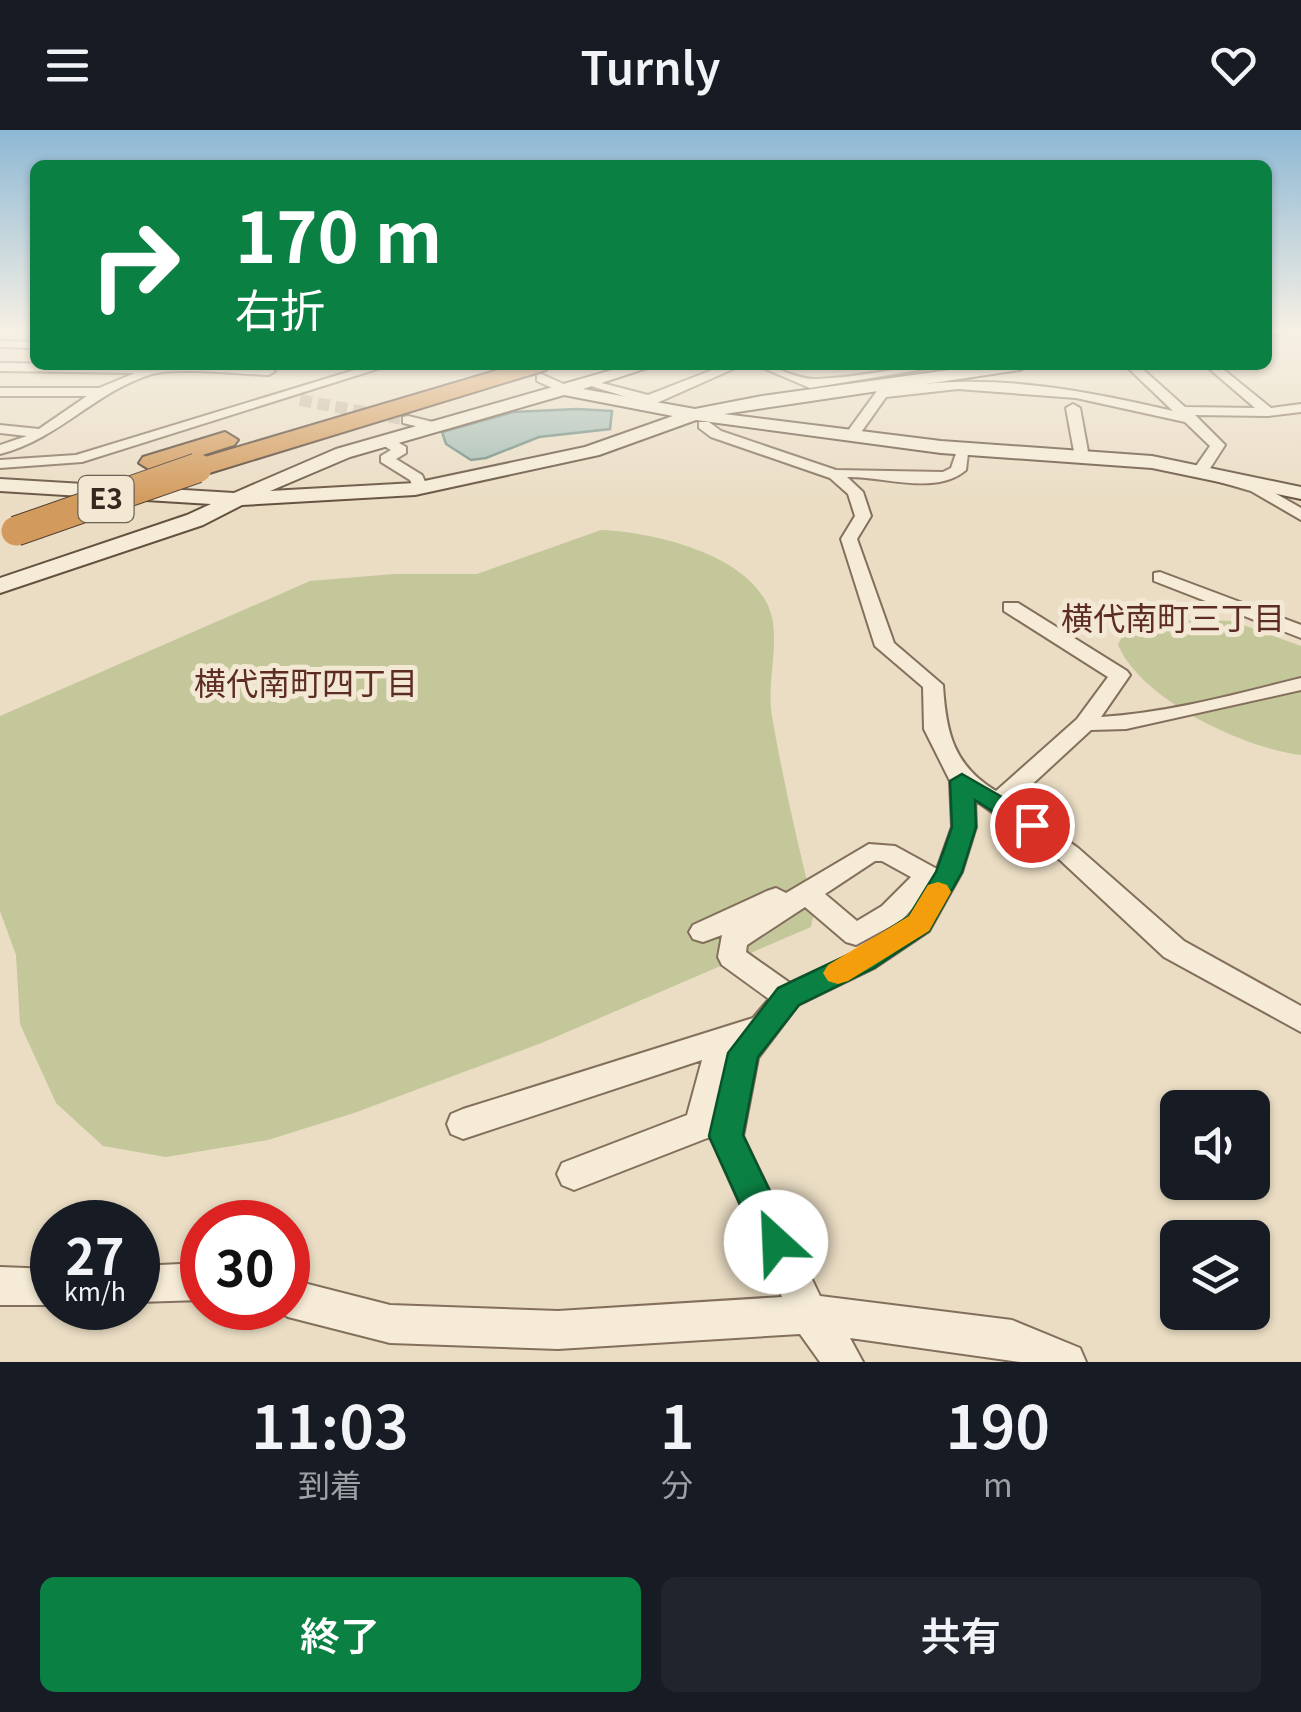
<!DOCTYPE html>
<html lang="ja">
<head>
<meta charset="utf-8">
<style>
  :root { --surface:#171b24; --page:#20242c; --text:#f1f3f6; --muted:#9ea1a6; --accent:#0b8043 }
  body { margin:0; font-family:Georgia,"Noto Sans JP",serif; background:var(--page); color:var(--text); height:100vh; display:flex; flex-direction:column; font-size:38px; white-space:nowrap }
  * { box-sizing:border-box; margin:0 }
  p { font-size:32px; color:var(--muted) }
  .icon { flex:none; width:55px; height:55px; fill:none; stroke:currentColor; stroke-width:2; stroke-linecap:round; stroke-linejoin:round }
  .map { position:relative; height:1232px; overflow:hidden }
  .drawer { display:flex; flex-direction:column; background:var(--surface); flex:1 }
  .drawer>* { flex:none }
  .guide { position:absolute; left:30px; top:30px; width:1242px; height:210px; border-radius:15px; box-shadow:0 2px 8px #0004; background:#0b8043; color:#fff; overflow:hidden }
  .tools { position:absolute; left:1160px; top:960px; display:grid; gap:20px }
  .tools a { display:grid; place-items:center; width:110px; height:110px; border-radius:15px; background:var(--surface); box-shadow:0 2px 8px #0004; font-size:50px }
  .speed { position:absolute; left:30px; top:1070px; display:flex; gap:20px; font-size:50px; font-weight:700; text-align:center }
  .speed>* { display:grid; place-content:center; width:130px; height:130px; border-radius:50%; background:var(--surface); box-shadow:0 2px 8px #0004; line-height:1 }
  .speed small { font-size:25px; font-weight:400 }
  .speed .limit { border:15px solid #d22; background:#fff; color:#111 }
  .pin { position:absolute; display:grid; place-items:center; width:85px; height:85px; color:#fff; margin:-42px; border:5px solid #fff; border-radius:50%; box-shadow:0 2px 10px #0007 }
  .me { position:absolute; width:110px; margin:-55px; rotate:335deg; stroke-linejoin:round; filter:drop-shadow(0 0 8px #0008) }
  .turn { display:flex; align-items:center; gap:35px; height:210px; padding:0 40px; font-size:45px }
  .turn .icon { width:130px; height:130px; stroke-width:2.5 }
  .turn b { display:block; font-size:70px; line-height:85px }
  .eta { display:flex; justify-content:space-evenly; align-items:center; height:170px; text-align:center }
  .eta b { font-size:60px; font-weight:600; line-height:70px }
  .cta { display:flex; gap:20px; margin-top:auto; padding:20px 40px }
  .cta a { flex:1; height:115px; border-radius:15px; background:var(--accent); color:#fff; font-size:40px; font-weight:600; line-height:115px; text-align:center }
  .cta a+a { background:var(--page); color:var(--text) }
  header { display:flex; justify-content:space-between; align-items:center; height:130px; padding:0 40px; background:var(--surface); font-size:45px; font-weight:600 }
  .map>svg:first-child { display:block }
  .green { fill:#c3c799 }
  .water { fill:#a5bdb5; stroke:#6d8a82; stroke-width:2.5 }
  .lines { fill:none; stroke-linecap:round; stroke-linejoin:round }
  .street-tunnel { stroke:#c6b9a3; stroke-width:12; stroke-dasharray:12 6; stroke-linecap:butt }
  .street-casing { stroke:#836f5c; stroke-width:4 }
  .secondary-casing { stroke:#65513f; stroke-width:4 }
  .highway-casing { stroke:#513e30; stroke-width:4 }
  .street { fill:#f5ebd6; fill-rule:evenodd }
  .secondary { fill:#f5ebd6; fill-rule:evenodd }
  .highway { fill:#d29a5c; fill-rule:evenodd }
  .highway-bridge-casing { stroke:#513e30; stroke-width:31; stroke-linecap:butt }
  .highway-bridge { stroke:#d29a5c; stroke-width:29 }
  .route { fill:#0b8043; stroke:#07532c; stroke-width:2.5 }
  .slow { fill:#f59e0b }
  .labels { text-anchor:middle; stroke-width:10; stroke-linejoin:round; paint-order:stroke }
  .shield { fill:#f2e8d3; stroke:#6d6255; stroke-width:2.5 }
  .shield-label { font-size:28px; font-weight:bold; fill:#34281f }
  .neighbourhood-label { font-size:32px; fill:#5d2c22; stroke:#f2e8d3 }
</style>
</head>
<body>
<header><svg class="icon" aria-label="menu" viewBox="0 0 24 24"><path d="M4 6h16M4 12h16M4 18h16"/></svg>Turnly<svg class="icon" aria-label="heart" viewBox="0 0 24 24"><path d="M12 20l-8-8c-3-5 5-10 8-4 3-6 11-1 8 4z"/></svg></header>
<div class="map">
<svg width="1301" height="1232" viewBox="0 0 1301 1232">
  <rect width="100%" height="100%" fill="#eaddc4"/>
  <!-- green -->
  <g class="green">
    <path d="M601 400C655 402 764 427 773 493 777 524 767 556 772 586 783 652 799 717 814 782L811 797 544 912 354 983 268 1010 166 1027 103 1016 56 973 20 894 16 825 0 781V586L310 451 394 444H477Z"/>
    <path d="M1197 490 1232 491 1301 516V625C1243 618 1142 570 1118 515 1128 486 1172 491 1197 490Z"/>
  </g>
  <!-- water -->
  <path class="water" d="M577 279 612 281 610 299 539 307 486 328 471 330 446 314 442 302 513 282Z"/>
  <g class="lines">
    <!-- street-tunnel -->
    <path class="street-tunnel" d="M300 270 408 290"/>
    <defs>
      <g id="street">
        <path d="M0 211 35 212V218L0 217Z"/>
        <path d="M0 233 269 237 275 241 269 245C240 244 176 237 152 244 94 262 61 308 0 324V315L27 306 0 303V295L39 299 87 266H0V258H99L135 243 0 241Z"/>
        <path d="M371 235H390L82 332 0 338V330L76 325Z"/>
        <path d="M725 235H742L641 280 634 276 639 271 588 255 594 251 648 265Z"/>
        <path d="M756 235C777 235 796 250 816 249 860 248 903 235 948 235L810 258Z"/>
        <path d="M1125 235H1138L1185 277 1255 278 1205 235H1218L1271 278 1301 274V282L1268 286 1195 285 1225 315 1209 340 1261 355 1301 378V390L1251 361 1195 345 1192 342 1210 316 1185 292 1076 268 958 259 886 267 857 308 845 305 877 261C976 240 1076 258 1173 281Z"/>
        <path d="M541 244 566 255 567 258 561 262 537 251V245Z"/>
        <path d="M1073 274 1080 278 1089 327 1082 331 1075 327 1066 278Z"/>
        <path d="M408 286 437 293 439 296 432 300 403 293V287Z"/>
        <path d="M699 292H709L721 301 836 340 943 342 951 338 959 315H969L966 340C936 366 883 346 847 347L863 362 871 386 857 409 894 513 943 555C946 602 953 635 996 661L1077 589 1108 547 1004 481V473H1018L1127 541 1130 545 1101 587C1168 583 1236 564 1301 548V560L1126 599 1091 600 1013 672 1078 718 1184 811 1301 876V902L1164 827 1060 730 975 670 976 697 962 742 929 801 874 838 798 875 758 928 743 1006 820 1166 1012 1190 1080 1218 1086 1232H1020L850 1208 863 1232H820L800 1204 558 1219 390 1213 288 1187 273 1178H288V1149L390 1175 558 1181 782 1167 710 1007 574 1060 562 1055 557 1044 562 1033 687 985 702 930 463 1009 451 1004 447 994 451 984 463 979 753 888 769 869 722 835 718 827 722 805 703 812 693 809 689 802 693 795 767 761 776 758 786 763 869 714 895 716 937 739 952 697 950 651 924 599 923 557 875 516 841 409 855 386 848 364 830 348 711 307 699 298ZM875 731H882L911 747 882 776 857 791 825 764ZM918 772C896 809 829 834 790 853L746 822 747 815 805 777 846 812 856 815 902 790Z"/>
        <path d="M379 307H389L406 317V323L396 329 422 345 428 358 425 361H415L410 350 381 332V326L391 320 379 313Z"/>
        <path d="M1160 442 1301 495V508L1154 451V443Z"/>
        <path d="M202 1133V1170L138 1172V1136Z"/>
        <path d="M0 1137 52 1139V1175H0Z"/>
      </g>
      <g id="secondary">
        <path d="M1268 201H1286L1268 207Z"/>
        <path d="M630 235H656L583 259 695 279 762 266 985 235H1028L1020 240 724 284 941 311 1152 326 1301 357V369L1152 338 941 323 696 290 599 325 415 365 242 375 203 395 0 463V448L187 385 211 374 0 361V349L234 363 336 319ZM564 265 673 286 585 317 415 353 270 361 350 327Z"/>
      </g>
      <g id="highway">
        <path d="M515 235H549L546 240 206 344H188L184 338 188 332Z"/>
        <path d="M225 302 238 310 234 315 152 341 139 333 143 327Z"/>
      </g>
    </defs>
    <!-- street casing -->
    <use href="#street" class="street-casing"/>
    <!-- secondary casing -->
    <use href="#secondary" class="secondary-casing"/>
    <!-- highway casing -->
    <use href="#highway" class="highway-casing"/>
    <!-- street -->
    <use href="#street" class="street"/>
    <!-- secondary -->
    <use href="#secondary" class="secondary"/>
    <!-- highway -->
    <use href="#highway" class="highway"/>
    <defs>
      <path id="highway-bridge" d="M16 401 197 338"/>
    </defs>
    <!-- highway-bridge casing -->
    <use href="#highway-bridge" class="highway-bridge-casing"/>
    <!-- highway-bridge -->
    <use href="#highway-bridge" class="highway-bridge"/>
  </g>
  <!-- sky -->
  <linearGradient id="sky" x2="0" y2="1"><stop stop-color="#8db8d4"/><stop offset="0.54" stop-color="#f6f0e4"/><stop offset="1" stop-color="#f6f0e4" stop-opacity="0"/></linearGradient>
  <rect width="1301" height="373" fill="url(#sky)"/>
  <!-- route -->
  <path class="route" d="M962 644 1040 689 1044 695 1040 701H1023L975 670 976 697 962 742 929 801 874 838 799 875 758 927 743 1005 794 1112 789 1125 776 1130 763 1125 709 1006 728 923 778 858 854 822 909 786 936 742 952 697 950 651Z"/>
  <!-- slow -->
  <path class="slow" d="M938 752 947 755 951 762 929 801 848 851 838 854 828 851 823 843 828 835 909 786 928 755Z"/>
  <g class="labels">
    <!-- shield labels -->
    <rect class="shield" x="78.5" y="346" width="55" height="46" rx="8"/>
    <g class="shield-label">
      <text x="106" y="379">E3</text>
    </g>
    <!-- neighbourhood labels -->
    <g class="neighbourhood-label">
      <text x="1173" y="500">横代南町三丁目</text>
      <text x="306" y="565">横代南町四丁目</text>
    </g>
  </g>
</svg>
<div class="tools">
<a><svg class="icon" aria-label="sound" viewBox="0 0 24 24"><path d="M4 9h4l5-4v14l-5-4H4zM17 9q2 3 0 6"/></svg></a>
<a><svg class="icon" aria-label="layers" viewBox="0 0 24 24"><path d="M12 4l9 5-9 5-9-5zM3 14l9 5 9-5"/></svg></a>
</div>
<div class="speed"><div>27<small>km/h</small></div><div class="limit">30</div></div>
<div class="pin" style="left:1032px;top:695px;background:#d93025"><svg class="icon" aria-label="arrive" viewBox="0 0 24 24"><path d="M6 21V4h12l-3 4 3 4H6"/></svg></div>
<svg class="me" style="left:776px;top:1112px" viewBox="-20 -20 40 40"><circle r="19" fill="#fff"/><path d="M0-13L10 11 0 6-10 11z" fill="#0b8043"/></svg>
<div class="guide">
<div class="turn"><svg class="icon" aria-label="right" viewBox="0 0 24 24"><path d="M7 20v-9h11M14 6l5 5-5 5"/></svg><div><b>170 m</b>右折</div></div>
</div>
</div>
<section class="drawer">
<div class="eta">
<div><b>11:03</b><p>到着</p></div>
<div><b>1</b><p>分</p></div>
<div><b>190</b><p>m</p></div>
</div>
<div class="cta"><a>終了</a><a>共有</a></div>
</section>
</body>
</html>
